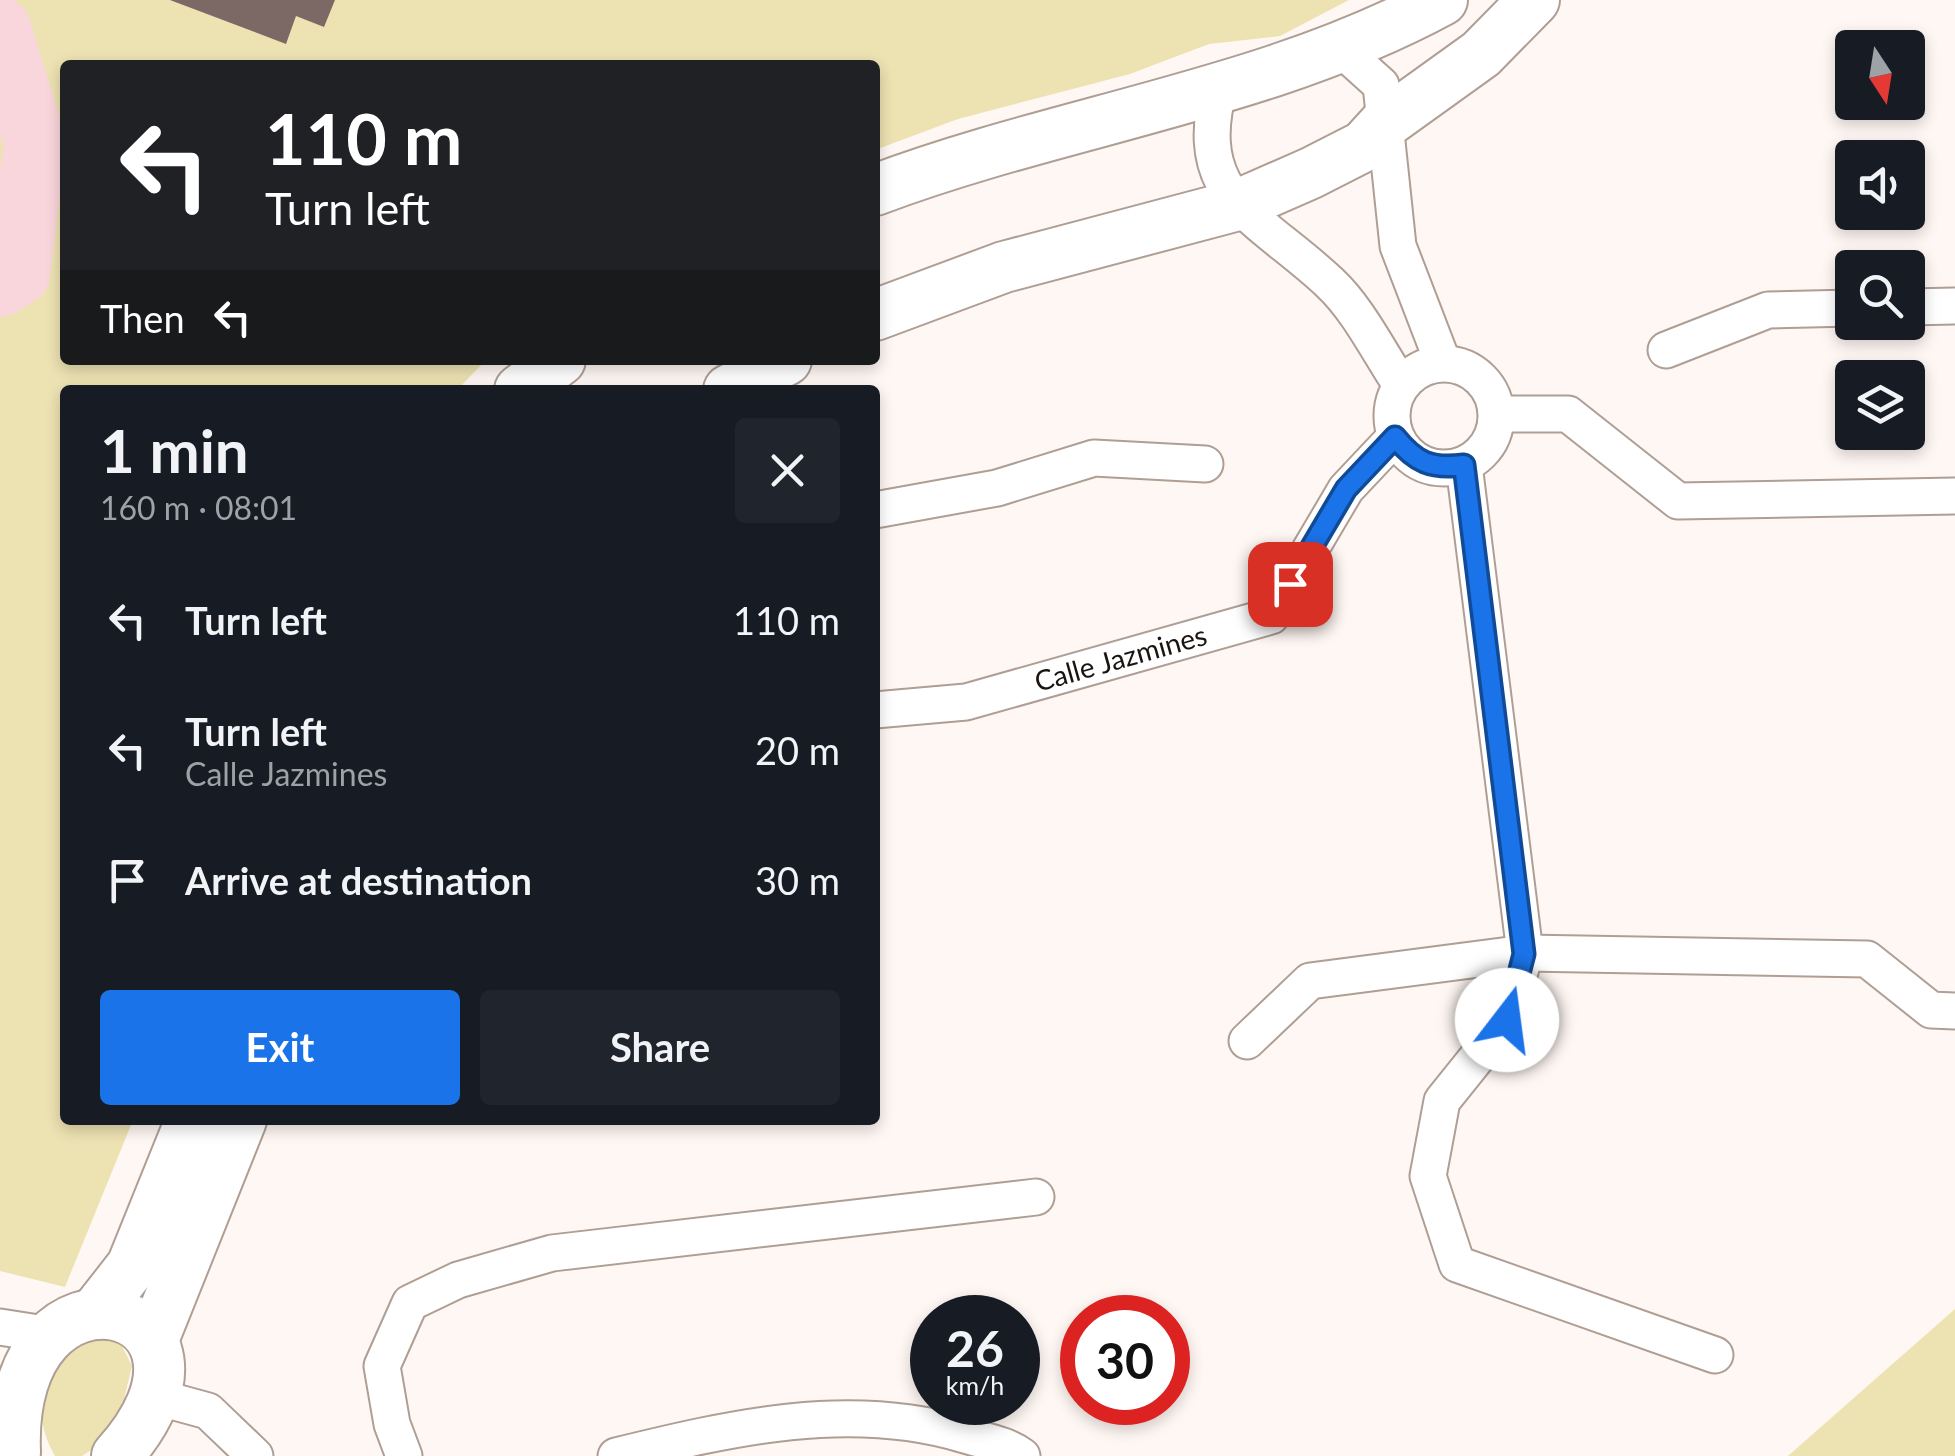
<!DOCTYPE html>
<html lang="en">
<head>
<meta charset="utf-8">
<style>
  :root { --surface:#171b24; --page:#20242c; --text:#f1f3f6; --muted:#9ea1a6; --accent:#1a73e8 }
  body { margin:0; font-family:Lato,sans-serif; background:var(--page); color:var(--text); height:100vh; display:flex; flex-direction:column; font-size:38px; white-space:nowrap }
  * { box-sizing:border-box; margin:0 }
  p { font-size:32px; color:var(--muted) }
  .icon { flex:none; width:55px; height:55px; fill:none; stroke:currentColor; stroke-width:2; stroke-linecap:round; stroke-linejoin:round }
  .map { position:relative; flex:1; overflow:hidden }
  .details { position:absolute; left:60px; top:385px; width:820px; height:740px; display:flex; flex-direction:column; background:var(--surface); border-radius:10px; box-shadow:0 5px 15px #0003 }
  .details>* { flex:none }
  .banner { position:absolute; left:60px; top:60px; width:820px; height:305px; border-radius:10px; box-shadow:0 5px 15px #0003; background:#202124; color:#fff; overflow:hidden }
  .needle { width:65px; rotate:168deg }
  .controls { position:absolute; left:1835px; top:30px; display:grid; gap:20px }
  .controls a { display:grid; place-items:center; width:90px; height:90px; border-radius:10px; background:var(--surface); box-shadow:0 5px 15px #0003; font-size:50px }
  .speed { position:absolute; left:910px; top:1295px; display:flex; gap:20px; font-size:50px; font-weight:700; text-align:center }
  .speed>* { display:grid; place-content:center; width:130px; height:130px; border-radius:50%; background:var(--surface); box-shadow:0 5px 15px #0003; line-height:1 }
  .speed small { font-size:25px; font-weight:400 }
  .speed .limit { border:15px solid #d22; background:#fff; color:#111 }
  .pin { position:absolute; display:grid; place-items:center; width:85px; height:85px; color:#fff; margin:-42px; border-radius:20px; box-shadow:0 5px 15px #0006 }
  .me { position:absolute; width:110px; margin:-55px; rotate:15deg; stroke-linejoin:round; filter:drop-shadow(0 0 8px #0008) }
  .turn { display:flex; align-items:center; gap:35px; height:210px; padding:0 40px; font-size:45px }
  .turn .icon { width:130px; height:130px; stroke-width:2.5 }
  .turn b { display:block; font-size:70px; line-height:85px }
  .then { display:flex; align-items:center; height:95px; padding:0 40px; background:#0003; gap:20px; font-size:38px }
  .round { display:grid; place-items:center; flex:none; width:105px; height:105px; border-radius:10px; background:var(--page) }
  .headline { display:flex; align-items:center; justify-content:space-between; height:170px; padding:0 40px }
  h1 { font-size:60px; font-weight:700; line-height:75px }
  .button { display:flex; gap:20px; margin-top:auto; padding:20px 40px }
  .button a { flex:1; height:115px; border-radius:10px; background:var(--accent); color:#fff; font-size:40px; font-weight:700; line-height:115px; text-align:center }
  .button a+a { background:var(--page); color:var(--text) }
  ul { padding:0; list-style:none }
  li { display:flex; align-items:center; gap:30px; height:130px; padding:0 40px }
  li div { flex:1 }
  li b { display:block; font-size:38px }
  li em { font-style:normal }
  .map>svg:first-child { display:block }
  .green { fill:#ede2b2 }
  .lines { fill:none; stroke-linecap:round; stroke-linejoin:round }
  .river { stroke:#f9d6db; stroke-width:62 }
  .building { fill:#7c6965 }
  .minor-casing { stroke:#af9e94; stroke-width:39 }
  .secondary-casing { stroke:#af9e94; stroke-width:54 }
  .minor { stroke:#fff; stroke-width:35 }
  .secondary { stroke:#fff; stroke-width:50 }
  .route-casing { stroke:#114b97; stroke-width:25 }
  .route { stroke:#1a73e8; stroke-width:18 }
  .labels { text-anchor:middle; stroke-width:8; stroke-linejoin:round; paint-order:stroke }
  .street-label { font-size:28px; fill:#1a1410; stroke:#fff }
</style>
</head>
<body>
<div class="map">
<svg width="1955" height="1456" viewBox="0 0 1955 1456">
  <rect width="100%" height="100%" fill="#fff7f3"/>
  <!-- green -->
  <g class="green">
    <path d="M0 0H1349L1280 36 1209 44 1130 74 958 119 875 150V65H65V360H486L457 390H65V1120H133L65 1287 0 1271Z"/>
    <path d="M1955 1309V1456H1788Z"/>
    <path d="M82 1334 117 1336 132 1366 120 1416 106 1440 82 1456H55C26 1405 49 1374 82 1334Z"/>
  </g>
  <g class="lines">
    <!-- river -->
    <path class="river" d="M0 28 35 143 19 274 0 286"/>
  </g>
  <!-- building -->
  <path class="building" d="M170 0H335L324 27 296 16 286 44Z"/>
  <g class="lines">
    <defs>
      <g id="minor">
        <path d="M1341 49 1381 85 1398 246 1443 363"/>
        <path d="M1220 85C1188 198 1259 216 1330 283 1358 309 1379 352 1401 385"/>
        <path d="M1908 307 1955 306"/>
        <path d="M1666 350 1768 310 1852 308"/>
        <circle cx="1444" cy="416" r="52"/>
        <path d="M1497 414H1568L1678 501 1955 496"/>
        <path d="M1464 465 1525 953 1507 1020 1442 1101 1428 1176 1457 1264 1715 1355"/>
        <path d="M875 510 997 488 1094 458 1205 464"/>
        <path id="s1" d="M875 710 966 702 1271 616 1346 489 1395 437"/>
        <path d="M1247 1041 1310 981 1525 953 1867 959 1931 1010 1955 1011"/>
        <path d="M0 1327 51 1335"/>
        <path d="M153 1396 208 1411 255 1456"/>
        <path d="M404 1456 392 1424 382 1366 410 1303 458 1280 552 1253 1036 1197"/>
        <path d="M616 1456C730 1428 850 1400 965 1435 984 1441 1006 1444 1022 1456"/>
      </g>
      <g id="secondary">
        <path d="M875 190C1061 120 1267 95 1442 0"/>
        <path d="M875 315 1004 267 1238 205 1311 173 1364 146 1385 123 1481 54 1534 0"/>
        <path d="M520 390 560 360"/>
        <path d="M729 390 786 360"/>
        <path d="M96 1312 132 1266 191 1120"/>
        <path d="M153 1340 241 1120"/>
        <path d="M15 1452C6 1236 256 1301 117 1456"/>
      </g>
    </defs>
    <!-- minor casing -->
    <use href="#minor" class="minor-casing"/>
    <!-- secondary casing -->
    <use href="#secondary" class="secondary-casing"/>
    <!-- minor -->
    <use href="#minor" class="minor"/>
    <!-- secondary -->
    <use href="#secondary" class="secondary"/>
  </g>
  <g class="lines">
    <defs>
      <path id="route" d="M1290 584 1346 489 1395 437C1416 463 1431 469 1464 465L1524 954 1507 1020"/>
    </defs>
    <!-- route casing -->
    <use href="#route" class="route-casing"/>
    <!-- route -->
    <use href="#route" class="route"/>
  </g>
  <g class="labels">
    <!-- street labels -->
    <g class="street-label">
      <text dy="10" stroke="none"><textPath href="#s1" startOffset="252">Calle Jazmines</textPath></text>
    </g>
  </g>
</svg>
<div class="controls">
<a><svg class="needle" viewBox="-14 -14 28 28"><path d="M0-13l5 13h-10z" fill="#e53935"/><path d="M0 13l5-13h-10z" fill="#9ea1a6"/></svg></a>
<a><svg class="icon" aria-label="sound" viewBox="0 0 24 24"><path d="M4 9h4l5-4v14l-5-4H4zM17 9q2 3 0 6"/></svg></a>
<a><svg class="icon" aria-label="search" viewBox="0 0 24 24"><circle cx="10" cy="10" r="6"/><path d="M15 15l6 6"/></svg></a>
<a><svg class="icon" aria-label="layers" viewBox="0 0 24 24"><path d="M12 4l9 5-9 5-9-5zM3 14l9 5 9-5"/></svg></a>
</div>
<div class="speed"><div>26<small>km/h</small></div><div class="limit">30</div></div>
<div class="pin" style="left:1290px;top:584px;background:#d93025"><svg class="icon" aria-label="arrive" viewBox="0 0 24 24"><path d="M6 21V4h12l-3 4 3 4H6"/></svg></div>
<svg class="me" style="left:1507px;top:1020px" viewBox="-20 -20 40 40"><circle r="19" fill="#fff"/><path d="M0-13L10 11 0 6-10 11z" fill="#1a73e8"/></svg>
<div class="banner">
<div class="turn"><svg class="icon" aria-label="left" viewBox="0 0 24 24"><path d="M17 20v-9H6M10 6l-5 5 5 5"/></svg><div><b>110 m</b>Turn left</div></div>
<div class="then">Then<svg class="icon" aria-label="left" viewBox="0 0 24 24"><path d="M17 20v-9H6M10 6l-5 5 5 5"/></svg></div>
</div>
<section class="details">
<div class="headline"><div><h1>1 min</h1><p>160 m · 08:01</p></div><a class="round"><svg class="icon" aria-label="close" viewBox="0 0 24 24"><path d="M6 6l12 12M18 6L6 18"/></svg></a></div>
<ul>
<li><svg class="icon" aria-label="left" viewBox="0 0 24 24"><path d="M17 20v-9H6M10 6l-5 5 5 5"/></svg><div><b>Turn left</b></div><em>110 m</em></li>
<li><svg class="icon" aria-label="left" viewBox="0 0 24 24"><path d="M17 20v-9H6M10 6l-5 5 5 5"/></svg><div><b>Turn left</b><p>Calle Jazmines</p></div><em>20 m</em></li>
<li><svg class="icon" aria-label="arrive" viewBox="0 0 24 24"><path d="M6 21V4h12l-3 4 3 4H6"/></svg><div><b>Arrive at destination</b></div><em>30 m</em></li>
</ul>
<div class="button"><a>Exit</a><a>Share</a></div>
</section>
</div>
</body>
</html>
